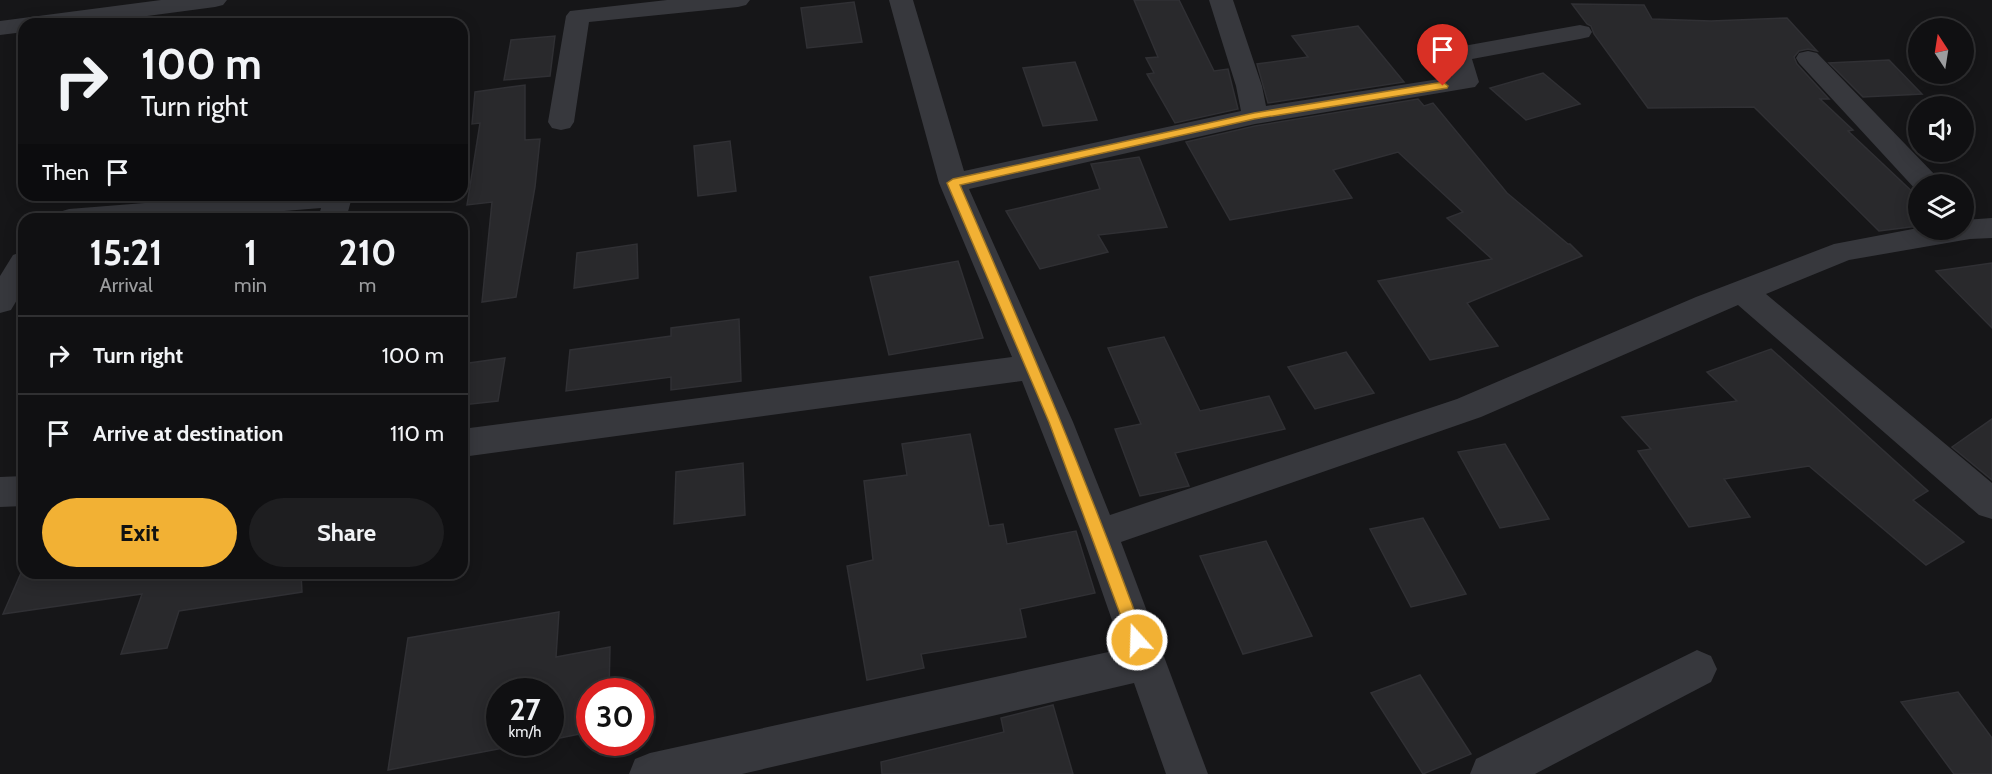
<!DOCTYPE html>
<html lang="en">
<head>
<meta charset="utf-8">
<style>
  :root { --surface:#101012; --page:#1e1e20; --text:#f1f3f6; --muted:#9c9d9f; --line:#303032; --accent:#f2b134 }
  body { margin:0; font-family:Cabin,sans-serif; background:var(--page); color:var(--text); height:100vh; display:flex; flex-direction:column; font-size:22px; white-space:nowrap }
  * { box-sizing:border-box; margin:0 }
  p { font-size:20px; color:var(--muted) }
  .icon { flex:none; width:33px; height:33px; fill:none; stroke:currentColor; stroke-width:2; stroke-linecap:round; stroke-linejoin:round }
  .map { position:relative; flex:1; overflow:hidden }
  .sheet { position:absolute; left:18px; top:213px; width:450px; height:366px; display:flex; flex-direction:column; background:var(--surface); border-radius:18px; box-shadow:0 3px 15px #0003,0 0 0 2px var(--line) }
  .sheet>* { flex:none }
  .top-card { position:absolute; left:18px; top:18px; width:450px; height:183px; border-radius:18px; box-shadow:0 3px 15px #0003,0 0 0 2px var(--line); background:#101012; color:var(--text); overflow:hidden }
  .needle { width:39px; rotate:348deg }
  .fabs { position:absolute; left:1908px; top:18px; display:grid; gap:12px }
  .fabs a { display:grid; place-items:center; width:66px; height:66px; border-radius:50%; background:var(--surface); box-shadow:0 3px 15px #0003,0 0 0 2px var(--line); font-size:30px }
  .speed { position:absolute; left:486px; top:678px; display:flex; gap:12px; font-size:30px; font-weight:700; text-align:center }
  .speed>* { display:grid; place-content:center; width:78px; height:78px; border-radius:50%; background:var(--surface); box-shadow:0 3px 15px #0003,0 0 0 2px var(--line); line-height:1 }
  .speed small { font-size:15px; font-weight:400 }
  .speed .limit { border:9px solid #d22; background:#fff; color:#111 }
  .pin { position:absolute; display:grid; place-items:center; width:51px; height:51px; color:#fff; margin:-62px -26px; border-radius:50% 50% 50% 0; rotate:-45deg; box-shadow:0 0 6px #0007 }
  .pin .icon { rotate:45deg }
  .me { position:absolute; width:66px; margin:-33px; rotate:340deg; stroke-linejoin:round; filter:drop-shadow(0 0 4px #0008) }
  .turn { display:flex; align-items:center; gap:21px; height:126px; padding:0 24px; font-size:27px }
  .turn .icon { width:78px; height:78px; stroke-width:2.5 }
  .turn b { display:block; font-size:42px; line-height:51px }
  .then { display:flex; align-items:center; height:57px; padding:0 24px; background:#0003; gap:12px; font-size:22px }
  .eta { display:flex; justify-content:space-evenly; align-items:center; height:102px; text-align:center }
  .eta b { font-size:36px; font-weight:800; line-height:42px }
  .cta { display:flex; gap:12px; margin-top:auto; padding:12px 24px }
  .cta a { flex:1; height:69px; border-radius:36px; background:var(--accent); color:#111; font-size:24px; font-weight:800; line-height:69px; text-align:center }
  .cta a+a { background:var(--page); color:var(--text) }
  ul { padding:0; list-style:none }
  li { display:flex; align-items:center; gap:18px; height:78px; padding:0 24px; border-top:2px solid var(--line) }
  li div { flex:1 }
  li b { display:block; font-size:22px }
  li em { font-style:normal }
  .map>svg:first-child { display:block }
  .building { fill:#29292c; stroke:#303034; stroke-width:1.5 }
  .lines { fill:none; stroke-linecap:round; stroke-linejoin:round }
  .street { fill:#37383d; fill-rule:evenodd }
  .route { fill:#f2b134; stroke:#9d7322; stroke-width:1.5 }
</style>
</head>
<body>
<div class="map">
<svg width="1992" height="774" viewBox="0 0 1992 774">
  <rect width="100%" height="100%" fill="#161618"/>
  <!-- building -->
  <g class="building">
    <path d="M1134 0H1179L1214 71 1228 69 1238 109 1175 123 1147 74 1154 73 1146 58 1158 57Z"/>
    <path d="M854 2 862 42 807 48 801 8Z"/>
    <path d="M1572 4 1644 5 1652 19 1711 21 1787 18 1817 51 1808 49 1799 51 1794 57 1797 64 1829 99H1820L1853 130 1848 131 1918 197V226L1879 231 1754 107 1648 108 1594 34 1591 26 1587 24Z"/>
    <path d="M1358 26 1404 82 1268 103 1257 64 1308 57 1292 36Z"/>
    <path d="M555 36 550 76 504 80 511 40Z"/>
    <path d="M1889 60 1922 94 1863 97 1829 63Z"/>
    <path d="M1075 62 1097 120 1043 126 1023 68Z"/>
    <path d="M1543 73 1580 104 1526 120 1490 88Z"/>
    <path d="M525 85V140L540 139 535 187 516 297 482 302 492 202 467 205 480 123 472 124 475 92Z"/>
    <path d="M1418 99 1424 106 1433 103 1507 193 1568 244H1570L1582 256 1467 303 1498 346 1430 360 1378 281 1492 259 1447 218 1463 212 1398 152 1333 170 1352 198 1230 220 1186 142 1255 126Z"/>
    <path d="M730 141 736 191 698 196 694 146Z"/>
    <path d="M1139 157 1167 227 1098 235 1108 252 1040 269 1006 211 1100 189 1091 164Z"/>
    <path d="M637 244 638 278 574 288 577 253Z"/>
    <path d="M958 261 983 338 889 355 870 277Z"/>
    <path d="M1992 263V328L1936 271Z"/>
    <path d="M739 319 741 381 671 390V377L566 391 570 350 671 336V328Z"/>
    <path d="M1164 337 1200 411 1269 396 1285 429 1175 453 1189 486 1140 496 1115 429 1141 424 1108 348Z"/>
    <path d="M1771 349 1928 491 1913 500 1964 542 1926 565 1809 466 1724 479 1750 517 1689 527 1638 451 1651 449 1622 417 1737 401 1707 372Z"/>
    <path d="M1346 352 1374 393 1315 409 1288 367Z"/>
    <path d="M505 358 498 401 462 405V364Z"/>
    <path d="M1992 419V480L1952 447Z"/>
    <path d="M970 434 989 526 1003 524 1007 544 1076 531 1095 593 1020 609 1026 637 921 654 924 668 867 680 847 566 873 560 864 481 907 475 902 444Z"/>
    <path d="M1505 444 1549 519 1500 528 1458 452Z"/>
    <path d="M743 463 745 515 674 524 676 472Z"/>
    <path d="M1423 518 1466 594 1411 607 1370 529Z"/>
    <path d="M1266 541 1312 636 1243 654 1200 556Z"/>
    <path d="M21 573H148L149 577 177 573H301L302 592 179 611 167 648 121 654 142 594 3 614Z"/>
    <path d="M559 612 556 657 610 647 609 692H590V732L550 740V692H500V742H535L388 770 408 638Z"/>
    <path d="M1420 675 1471 754 1423 774 1371 693Z"/>
    <path d="M1958 692 1992 738V774H1954L1901 702Z"/>
    <path d="M1053 705 1073 774H882L881 762 1004 732 1001 718Z"/>
  </g>
  <g class="lines">
    <!-- street -->
    <g class="street">
      <path d="M161 0H227L223 5 215 7 87 24H24V32L0 35V21Z"/>
      <path d="M667 0H750L746 5 738 7 589 22 574 122 570 128 561 130 552 128 548 122 566 16 570 11Z"/>
      <path d="M889 0H913L964 171 1241 111 1236 86 1209 0H1233L1262 86 1266 106 1452 77 1446 54 1449 49 1458 47 1580 25 1589 27 1592 32 1589 37 1580 39 1472 59 1479 82 1475 87 1255 124 969 189 1073 422 1110 515 1457 399 1696 297 1834 244 1918 228 1964 230V220L1992 218V238L1970 239 1849 260 1766 294 1992 483V519L1979 515 1738 305 1481 417 1121 542 1208 774H1166L1134 683 742 774H629L635 759 650 753 1122 649 1082 534 1022 381 462 457V429L1012 357 939 183Z"/>
      <path d="M1808 51 1817 53 1937 177 1941 184H1918L1917 191 1799 63 1796 58 1799 53Z"/>
      <path d="M245 195H351L352 197 346 219H318L321 208 187 219H55L59 212 69 209Z"/>
      <path d="M24 251V288L11 310 0 313V276L13 255Z"/>
      <path d="M24 476V506L0 507V477Z"/>
      <path d="M1697 650 1711 656 1717 669 1711 682 1535 774H1470L1476 759Z"/>
    </g>
  </g>
  <!-- route -->
  <path class="route" d="M1443 82 1448 86 1447 88 1254 119 960 185C1026 336 1089 485 1145 640L1143 646 1137 648 1132 646 1049 422 947 183 953 179 1254 113Z"/>
</svg>
<div class="fabs">
<a><svg class="needle" viewBox="-14 -14 28 28"><path d="M0-13l5 13h-10z" fill="#e53935"/><path d="M0 13l5-13h-10z" fill="#9c9d9f"/></svg></a>
<a><svg class="icon" aria-label="sound" viewBox="0 0 24 24"><path d="M4 9h4l5-4v14l-5-4H4zM17 9q2 3 0 6"/></svg></a>
<a><svg class="icon" aria-label="layers" viewBox="0 0 24 24"><path d="M12 4l9 5-9 5-9-5zM3 14l9 5 9-5"/></svg></a>
</div>
<div class="speed"><div>27<small>km/h</small></div><div class="limit">30</div></div>
<div class="pin" style="left:1443px;top:86px;background:#d93025"><svg class="icon" aria-label="arrive" viewBox="0 0 24 24"><path d="M6 21V4h12l-3 4 3 4H6"/></svg></div>
<svg class="me" style="left:1137px;top:640px" viewBox="-20 -20 40 40"><circle r="17" fill="#f2b134" stroke="#fff" stroke-width="3"/><path d="M0-11L8 9 0 5-8 9z" fill="#fff"/></svg>
<div class="top-card">
<div class="turn"><svg class="icon" aria-label="right" viewBox="0 0 24 24"><path d="M7 20v-9h11M14 6l5 5-5 5"/></svg><div><b>100 m</b>Turn right</div></div>
<div class="then">Then<svg class="icon" aria-label="arrive" viewBox="0 0 24 24"><path d="M6 21V4h12l-3 4 3 4H6"/></svg></div>
</div>
<section class="sheet">
<div class="eta">
<div><b>15:21</b><p>Arrival</p></div>
<div><b>1</b><p>min</p></div>
<div><b>210</b><p>m</p></div>
</div>
<ul>
<li><svg class="icon" aria-label="right" viewBox="0 0 24 24"><path d="M7 20v-9h11M14 6l5 5-5 5"/></svg><div><b>Turn right</b></div><em>100 m</em></li>
<li><svg class="icon" aria-label="arrive" viewBox="0 0 24 24"><path d="M6 21V4h12l-3 4 3 4H6"/></svg><div><b>Arrive at destination</b></div><em>110 m</em></li>
</ul>
<div class="cta"><a>Exit</a><a>Share</a></div>
</section>
</div>
</body>
</html>
